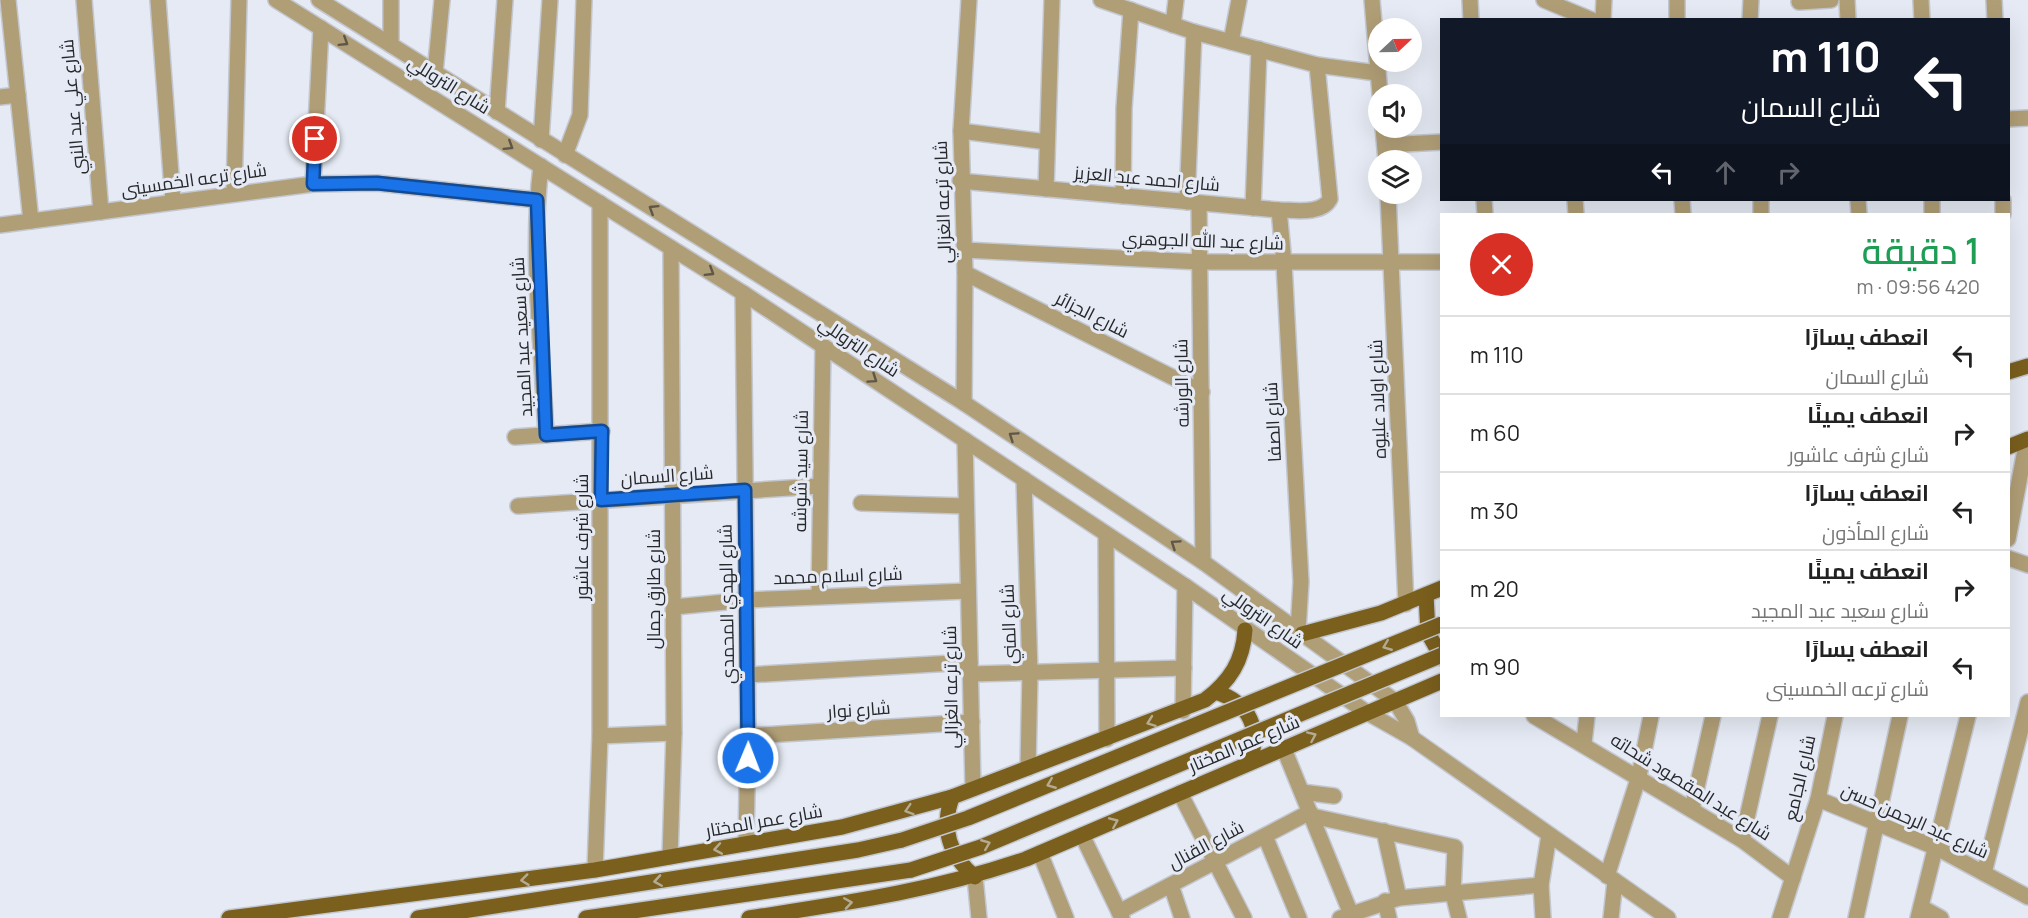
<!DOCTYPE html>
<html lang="ar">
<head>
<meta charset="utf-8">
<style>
  :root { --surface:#fff; --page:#f2f2f2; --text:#222; --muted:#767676; --line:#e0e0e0 }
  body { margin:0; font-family:Manrope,Cairo,sans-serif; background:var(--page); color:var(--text); direction:rtl; height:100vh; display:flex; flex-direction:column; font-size:22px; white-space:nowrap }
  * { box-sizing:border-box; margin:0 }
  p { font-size:20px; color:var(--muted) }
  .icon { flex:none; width:33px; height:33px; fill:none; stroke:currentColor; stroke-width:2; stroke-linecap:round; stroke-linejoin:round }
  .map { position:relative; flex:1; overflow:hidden; direction:ltr }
  .sheet { position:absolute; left:1440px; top:213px; width:570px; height:504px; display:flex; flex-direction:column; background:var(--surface); border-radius:0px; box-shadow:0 6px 24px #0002; direction:rtl }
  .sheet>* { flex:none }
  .hud { position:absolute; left:1440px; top:18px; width:570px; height:183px; border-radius:0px; box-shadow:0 6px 24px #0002; direction:rtl; background:#111827; color:#fff; overflow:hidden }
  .needle { width:39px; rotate:68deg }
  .buttons { position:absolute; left:1368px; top:18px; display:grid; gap:12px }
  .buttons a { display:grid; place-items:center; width:54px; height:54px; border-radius:50%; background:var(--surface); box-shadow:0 6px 24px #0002; font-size:30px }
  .pin { position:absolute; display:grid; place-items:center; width:51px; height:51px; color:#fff; margin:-26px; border:3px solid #fff; border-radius:50%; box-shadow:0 2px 6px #0007 }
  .me { position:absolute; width:66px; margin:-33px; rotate:1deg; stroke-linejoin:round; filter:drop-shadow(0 0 4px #0008) }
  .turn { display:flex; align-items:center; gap:21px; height:126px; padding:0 30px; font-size:27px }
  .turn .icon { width:78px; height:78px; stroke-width:2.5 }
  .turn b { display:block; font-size:42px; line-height:51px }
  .lanes { display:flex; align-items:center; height:57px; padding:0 30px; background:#0003; justify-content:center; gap:30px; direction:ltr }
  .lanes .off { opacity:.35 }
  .round { display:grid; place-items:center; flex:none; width:63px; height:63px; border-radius:32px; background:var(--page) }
  .head { display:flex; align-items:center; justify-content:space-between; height:102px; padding:0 30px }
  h1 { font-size:36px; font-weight:600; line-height:45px; color:#1e9e55 }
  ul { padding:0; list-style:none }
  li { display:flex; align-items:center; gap:18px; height:78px; padding:0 30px; border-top:2px solid var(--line) }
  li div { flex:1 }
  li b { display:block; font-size:22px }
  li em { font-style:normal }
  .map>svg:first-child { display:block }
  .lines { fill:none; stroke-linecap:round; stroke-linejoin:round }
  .minor-casing { stroke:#c3c7d0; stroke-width:18 }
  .major-casing { stroke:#c3c7d0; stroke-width:18 }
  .minor { stroke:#b09e76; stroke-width:15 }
  .major { stroke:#7a5f1d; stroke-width:15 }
  .major-bridge-casing { stroke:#c3c7d0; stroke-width:18; stroke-linecap:butt }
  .major-bridge { stroke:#7a5f1d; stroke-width:15 }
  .oneway { stroke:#5d574a }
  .oneway2 { stroke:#b5ab93 }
  .route-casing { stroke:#114b97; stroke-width:15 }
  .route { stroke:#1a73e8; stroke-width:10 }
  .labels { text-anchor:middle; stroke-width:6; stroke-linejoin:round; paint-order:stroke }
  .street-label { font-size:18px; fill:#26282c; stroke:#e5eaf4 }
</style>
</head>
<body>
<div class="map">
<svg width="2028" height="918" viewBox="0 0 2028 918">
  <rect width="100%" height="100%" fill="#e5eaf4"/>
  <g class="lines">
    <defs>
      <g id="minor">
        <path d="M8 0 31 221"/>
        <path d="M84 0 101 212"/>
        <path d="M158 0 173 202"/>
        <path d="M276 0 743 293 1185 586 1366 712 1412 738 1668 918"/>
        <path d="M319 0 964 403 1203 562 1395 701 1407 721 1412 738"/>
        <path d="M1101 0 1194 32 1317 65 1377 73"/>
        <path d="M1372 0 1380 94"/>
        <path d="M1470 0 1471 20"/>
        <path d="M1544 0 1592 20"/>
        <path d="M1677 0V20"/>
        <path d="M1847 0 1848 20"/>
        <path d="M1921 0 1922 20"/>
        <path d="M1994 0 1995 20"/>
        <path d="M1799 2 1831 0"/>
        <path d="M1603 20 1604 0"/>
        <path d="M1750 20 1751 0"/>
        <path d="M1173 25 1176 0"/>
        <path d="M1231 42 1239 0"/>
        <path d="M391 45V0"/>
        <path d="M435 73 442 0"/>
        <path d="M0 97 18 95"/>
        <path d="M497 112 505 0"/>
        <path d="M2008 119 2028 118"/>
        <path d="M1383 128 1386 160"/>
        <path d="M961 131 1047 142"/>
        <path d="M541 140 550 0"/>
        <path d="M1385 145 1442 142"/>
        <path d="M565 155 580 115 584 0"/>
        <path d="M541 166C530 254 542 346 546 435"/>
        <path d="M960 181 1279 210C1294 210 1322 215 1330 199L1317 65"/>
        <path d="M313 184 321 28"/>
        <path d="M1046 189 1052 0"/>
        <path d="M234 194 239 0"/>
        <path d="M1388 194 1406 604"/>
        <path d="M1123 196 1124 108 1131 10"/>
        <path d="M1484 200 1485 214"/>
        <path d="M1575 200 1576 214"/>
        <path d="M1682 200 1683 214"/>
        <path d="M1761 200V214"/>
        <path d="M1858 200 1859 214"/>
        <path d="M1932 200V214"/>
        <path d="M2003 200V214"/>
        <path d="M1187 202 1194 32"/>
        <path d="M1199 203 1203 562"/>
        <path d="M1253 208 1259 49"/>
        <path d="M1279 210 1284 263 1301 582 1298 631"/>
        <path d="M0 225 313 184 377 183 537 200"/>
        <path d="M964 250 1200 262H1442"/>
        <path d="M965 273 1202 392"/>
        <path d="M743 293 748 736 746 844"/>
        <path d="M964 403 965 273 961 131 969 0"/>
        <path d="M515 437 602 431"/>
        <path d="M965 440 973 788"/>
        <path d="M1024 479 1030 673 1028 768"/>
        <path d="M861 503 966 506"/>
        <path d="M518 506 820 486"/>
        <path d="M1106 534 1107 739"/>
        <path d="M2008 539 2027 440"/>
        <path d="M2008 558 2028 565"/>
        <path d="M819 596 823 346"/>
        <path d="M674 607 746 600 968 591"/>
        <path d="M971 674 1184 668"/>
        <path d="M747 675 970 662"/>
        <path d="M1183 711 1185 586"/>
        <path d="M1534 716 1742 840 1793 878"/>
        <path d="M600 736 674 733"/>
        <path d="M748 736 972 722"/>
        <path d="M1584 743 1587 716"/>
        <path d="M1284 749 1351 914"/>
        <path d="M1302 792 1334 796"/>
        <path d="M1180 793 1244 918"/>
        <path d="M1818 799 1937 848 2028 897"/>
        <path d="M1692 809 1713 716"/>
        <path d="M1312 816 1455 847 1453 894 1459 918"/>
        <path d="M1384 831 1399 898"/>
        <path d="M1082 835 1122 918"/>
        <path d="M1265 836 1299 918"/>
        <path d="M1742 840 1770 716"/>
        <path d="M1040 853 1066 918"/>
        <path d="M670 857 674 733 671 248"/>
        <path d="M595 870 600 736V203"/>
        <path d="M1984 873 2028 702"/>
        <path d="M1607 876 1639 776 1651 716"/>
        <path d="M975 877 979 918"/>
        <path d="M1171 885 1182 918"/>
        <path d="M1385 901 1389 918"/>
        <path d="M1921 907 1941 918"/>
        <path d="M1119 912 1310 812"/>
        <path d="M1340 918 1399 898 1541 885"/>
        <path d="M1543 918 1541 885 1549 835"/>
        <path d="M1611 918 1615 881"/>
        <path d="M1780 918 1818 799 1835 716"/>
        <path d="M1856 918 1900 716"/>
        <path d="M1918 918 1968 716"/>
      </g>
      <g id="major">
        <path d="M2008 372 2028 366"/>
        <path d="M2008 447 2028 439"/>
        <path d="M1426 595 1428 633 1442 658"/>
        <path d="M1302 634 1381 613 1442 588"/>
        <path d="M1216 692C1250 703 1262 730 1249 763"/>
        <path d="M952 797C941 829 949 855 975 877"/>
        <path d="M229 918 595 870 842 827 952 797 1205 700C1230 681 1243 661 1245 630"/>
        <path d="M418 918 858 850 902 840"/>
        <path d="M586 918 911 870"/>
        <path d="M749 918C846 903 933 891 1026 859L1442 681"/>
      </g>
    </defs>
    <!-- minor casing -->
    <use href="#minor" class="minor-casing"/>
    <!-- major casing -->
    <use href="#major" class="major-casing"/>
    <!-- minor -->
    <use href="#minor" class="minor"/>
    <!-- major -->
    <use href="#major" class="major"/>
    <defs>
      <g id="major-bridge">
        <path d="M902 840 968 818 1442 624"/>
        <path d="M911 870 981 847 1442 655"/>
      </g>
    </defs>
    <!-- major-bridge casing -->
    <use href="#major-bridge" class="major-bridge-casing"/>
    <!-- major-bridge -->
    <use href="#major-bridge" class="major-bridge"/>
  </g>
  <!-- one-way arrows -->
  <defs><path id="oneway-chevron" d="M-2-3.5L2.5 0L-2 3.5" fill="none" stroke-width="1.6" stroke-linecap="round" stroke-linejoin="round" transform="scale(1.5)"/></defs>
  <g class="oneway">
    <use href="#oneway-chevron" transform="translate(344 42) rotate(32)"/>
    <use href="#oneway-chevron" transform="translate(509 146) rotate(32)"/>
    <use href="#oneway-chevron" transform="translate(653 209) rotate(-148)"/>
    <use href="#oneway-chevron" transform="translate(710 272) rotate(32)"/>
    <use href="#oneway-chevron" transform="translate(873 379) rotate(34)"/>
    <use href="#oneway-chevron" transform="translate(1013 436) rotate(-146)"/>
    <use href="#oneway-chevron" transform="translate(1175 544) rotate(-146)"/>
  </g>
  <g class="oneway2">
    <use href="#oneway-chevron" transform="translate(1387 646) rotate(158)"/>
    <use href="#oneway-chevron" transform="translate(1151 722) rotate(160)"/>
    <use href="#oneway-chevron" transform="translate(1312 736) rotate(-24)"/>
    <use href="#oneway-chevron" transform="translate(1051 784) rotate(158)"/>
    <use href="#oneway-chevron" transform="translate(909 810) rotate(163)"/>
    <use href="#oneway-chevron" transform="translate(1114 822) rotate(-23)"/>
    <use href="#oneway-chevron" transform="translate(986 844) rotate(-22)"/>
    <use href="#oneway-chevron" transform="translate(718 849) rotate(170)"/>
    <use href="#oneway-chevron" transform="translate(525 880) rotate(173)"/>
    <use href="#oneway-chevron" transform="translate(658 881) rotate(171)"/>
    <use href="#oneway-chevron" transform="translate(848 903) rotate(-9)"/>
  </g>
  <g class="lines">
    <defs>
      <path id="route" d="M315 139 313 184 377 183 537 200 546 435 602 431 601 500 745 490 748 758"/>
    </defs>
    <!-- route casing -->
    <use href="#route" class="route-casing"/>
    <!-- route -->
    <use href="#route" class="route"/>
  </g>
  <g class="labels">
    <!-- street labels -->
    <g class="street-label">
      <text transform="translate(449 85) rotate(32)" y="6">شارع التروللي</text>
      <text transform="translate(73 107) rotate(-95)" y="6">شارع علي عبد النبي</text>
      <text transform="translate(1147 179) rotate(5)" y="6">شارع احمد عبد العزيز</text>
      <text transform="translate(194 180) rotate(-8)" y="6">شارع ترعه الخمسينى</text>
      <text transform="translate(943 202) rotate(-92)" y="6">شارع ترعه الغزالي</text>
      <text transform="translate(1203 241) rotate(2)" y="6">شارع عبد الله الجوهري</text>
      <text transform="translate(1092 315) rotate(27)" y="6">شارع الجزائر</text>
      <text transform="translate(522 337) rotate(-93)" y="6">شارع سعيد عبد المجيد</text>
      <text transform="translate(859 347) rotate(34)" y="6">شارع التروللي</text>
      <text transform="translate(1182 383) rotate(-91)" y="6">شارع الورشه</text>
      <text transform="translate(1378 399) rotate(-92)" y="6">شارع اولاد عليوه</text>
      <text transform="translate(1273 422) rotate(-93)" y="6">شارع الصفا</text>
      <text transform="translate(801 471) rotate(-89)" y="6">شارع سيد شوشه</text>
      <text transform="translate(667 476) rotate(-4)" y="6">شارع السمان</text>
      <text transform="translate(582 537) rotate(-90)" y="6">شارع شرف عاشور</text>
      <text transform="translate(838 576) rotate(-2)" y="6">شارع اسلام محمد</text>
      <text transform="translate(654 589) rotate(-90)" y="6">شارع طارق جمال</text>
      <text transform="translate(727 604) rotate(-91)" y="6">شارع الهدي المحمدي</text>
      <text transform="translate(1263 618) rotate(35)" y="6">شارع التروللي</text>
      <text transform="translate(1009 624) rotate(-92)" y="6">شارع المني</text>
      <text transform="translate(951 687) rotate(-91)" y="6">شارع ترعه الغزالي</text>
      <text transform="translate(859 710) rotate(-4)" y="6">شارع نوار</text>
      <text transform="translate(1244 744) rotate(-23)" y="6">شارع عمر المختار</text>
      <text transform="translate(1800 778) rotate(-77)" y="6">شارع الجامع</text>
      <text transform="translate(1691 787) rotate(32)" y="6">شارع عبد المقصود شحاته</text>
      <text transform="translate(764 821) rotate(-10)" y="6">شارع عمر المختار</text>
      <text transform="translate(1915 821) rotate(24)" y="6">شارع عبد الرحمن حسن</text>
      <text transform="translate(1206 845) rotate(-28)" y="6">شارع القنال</text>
    </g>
  </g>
</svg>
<div class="buttons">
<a><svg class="needle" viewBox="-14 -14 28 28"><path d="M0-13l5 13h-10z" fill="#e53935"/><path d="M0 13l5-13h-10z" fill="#767676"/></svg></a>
<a><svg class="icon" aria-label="sound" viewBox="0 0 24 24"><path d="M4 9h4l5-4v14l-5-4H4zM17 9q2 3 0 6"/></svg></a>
<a><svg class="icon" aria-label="layers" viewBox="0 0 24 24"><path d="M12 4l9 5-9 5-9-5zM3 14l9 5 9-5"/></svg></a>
</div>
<div class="pin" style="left:315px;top:139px;background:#d93025"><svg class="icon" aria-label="arrive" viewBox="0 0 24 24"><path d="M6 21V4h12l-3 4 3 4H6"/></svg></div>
<svg class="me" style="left:748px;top:758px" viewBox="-20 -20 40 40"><circle r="17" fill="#1a73e8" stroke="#fff" stroke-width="3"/><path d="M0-11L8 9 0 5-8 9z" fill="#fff"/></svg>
<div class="hud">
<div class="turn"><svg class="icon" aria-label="left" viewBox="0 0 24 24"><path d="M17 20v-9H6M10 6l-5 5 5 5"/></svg><div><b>110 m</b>شارع السمان</div></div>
<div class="lanes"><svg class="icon" aria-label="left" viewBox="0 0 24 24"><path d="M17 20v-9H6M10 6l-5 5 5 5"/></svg><svg class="icon off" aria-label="ahead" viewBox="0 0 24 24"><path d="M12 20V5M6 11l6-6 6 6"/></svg><svg class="icon off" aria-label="right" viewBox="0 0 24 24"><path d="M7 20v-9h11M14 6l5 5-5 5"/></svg></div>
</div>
<section class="sheet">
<div class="head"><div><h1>1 دقيقة</h1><p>420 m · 09:56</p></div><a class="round" style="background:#d93025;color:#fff"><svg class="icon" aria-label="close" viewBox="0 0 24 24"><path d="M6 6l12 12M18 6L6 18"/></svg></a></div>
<ul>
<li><svg class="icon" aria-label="left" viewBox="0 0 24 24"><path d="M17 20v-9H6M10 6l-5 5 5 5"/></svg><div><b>انعطف يسارًا</b><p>شارع السمان</p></div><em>110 m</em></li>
<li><svg class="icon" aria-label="right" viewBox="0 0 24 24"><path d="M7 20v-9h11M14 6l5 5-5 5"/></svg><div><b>انعطف يمينًا</b><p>شارع شرف عاشور</p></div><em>60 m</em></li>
<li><svg class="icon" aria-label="left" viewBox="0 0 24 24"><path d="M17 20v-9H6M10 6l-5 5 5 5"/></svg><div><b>انعطف يسارًا</b><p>شارع المأذون</p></div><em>30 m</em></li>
<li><svg class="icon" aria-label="right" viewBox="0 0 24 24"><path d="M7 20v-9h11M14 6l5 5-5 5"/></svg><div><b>انعطف يمينًا</b><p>شارع سعيد عبد المجيد</p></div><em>20 m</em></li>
<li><svg class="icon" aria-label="left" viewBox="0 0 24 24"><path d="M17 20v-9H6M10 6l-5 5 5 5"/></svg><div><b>انعطف يسارًا</b><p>شارع ترعه الخمسينى</p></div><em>90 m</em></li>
</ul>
</section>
</div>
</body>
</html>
